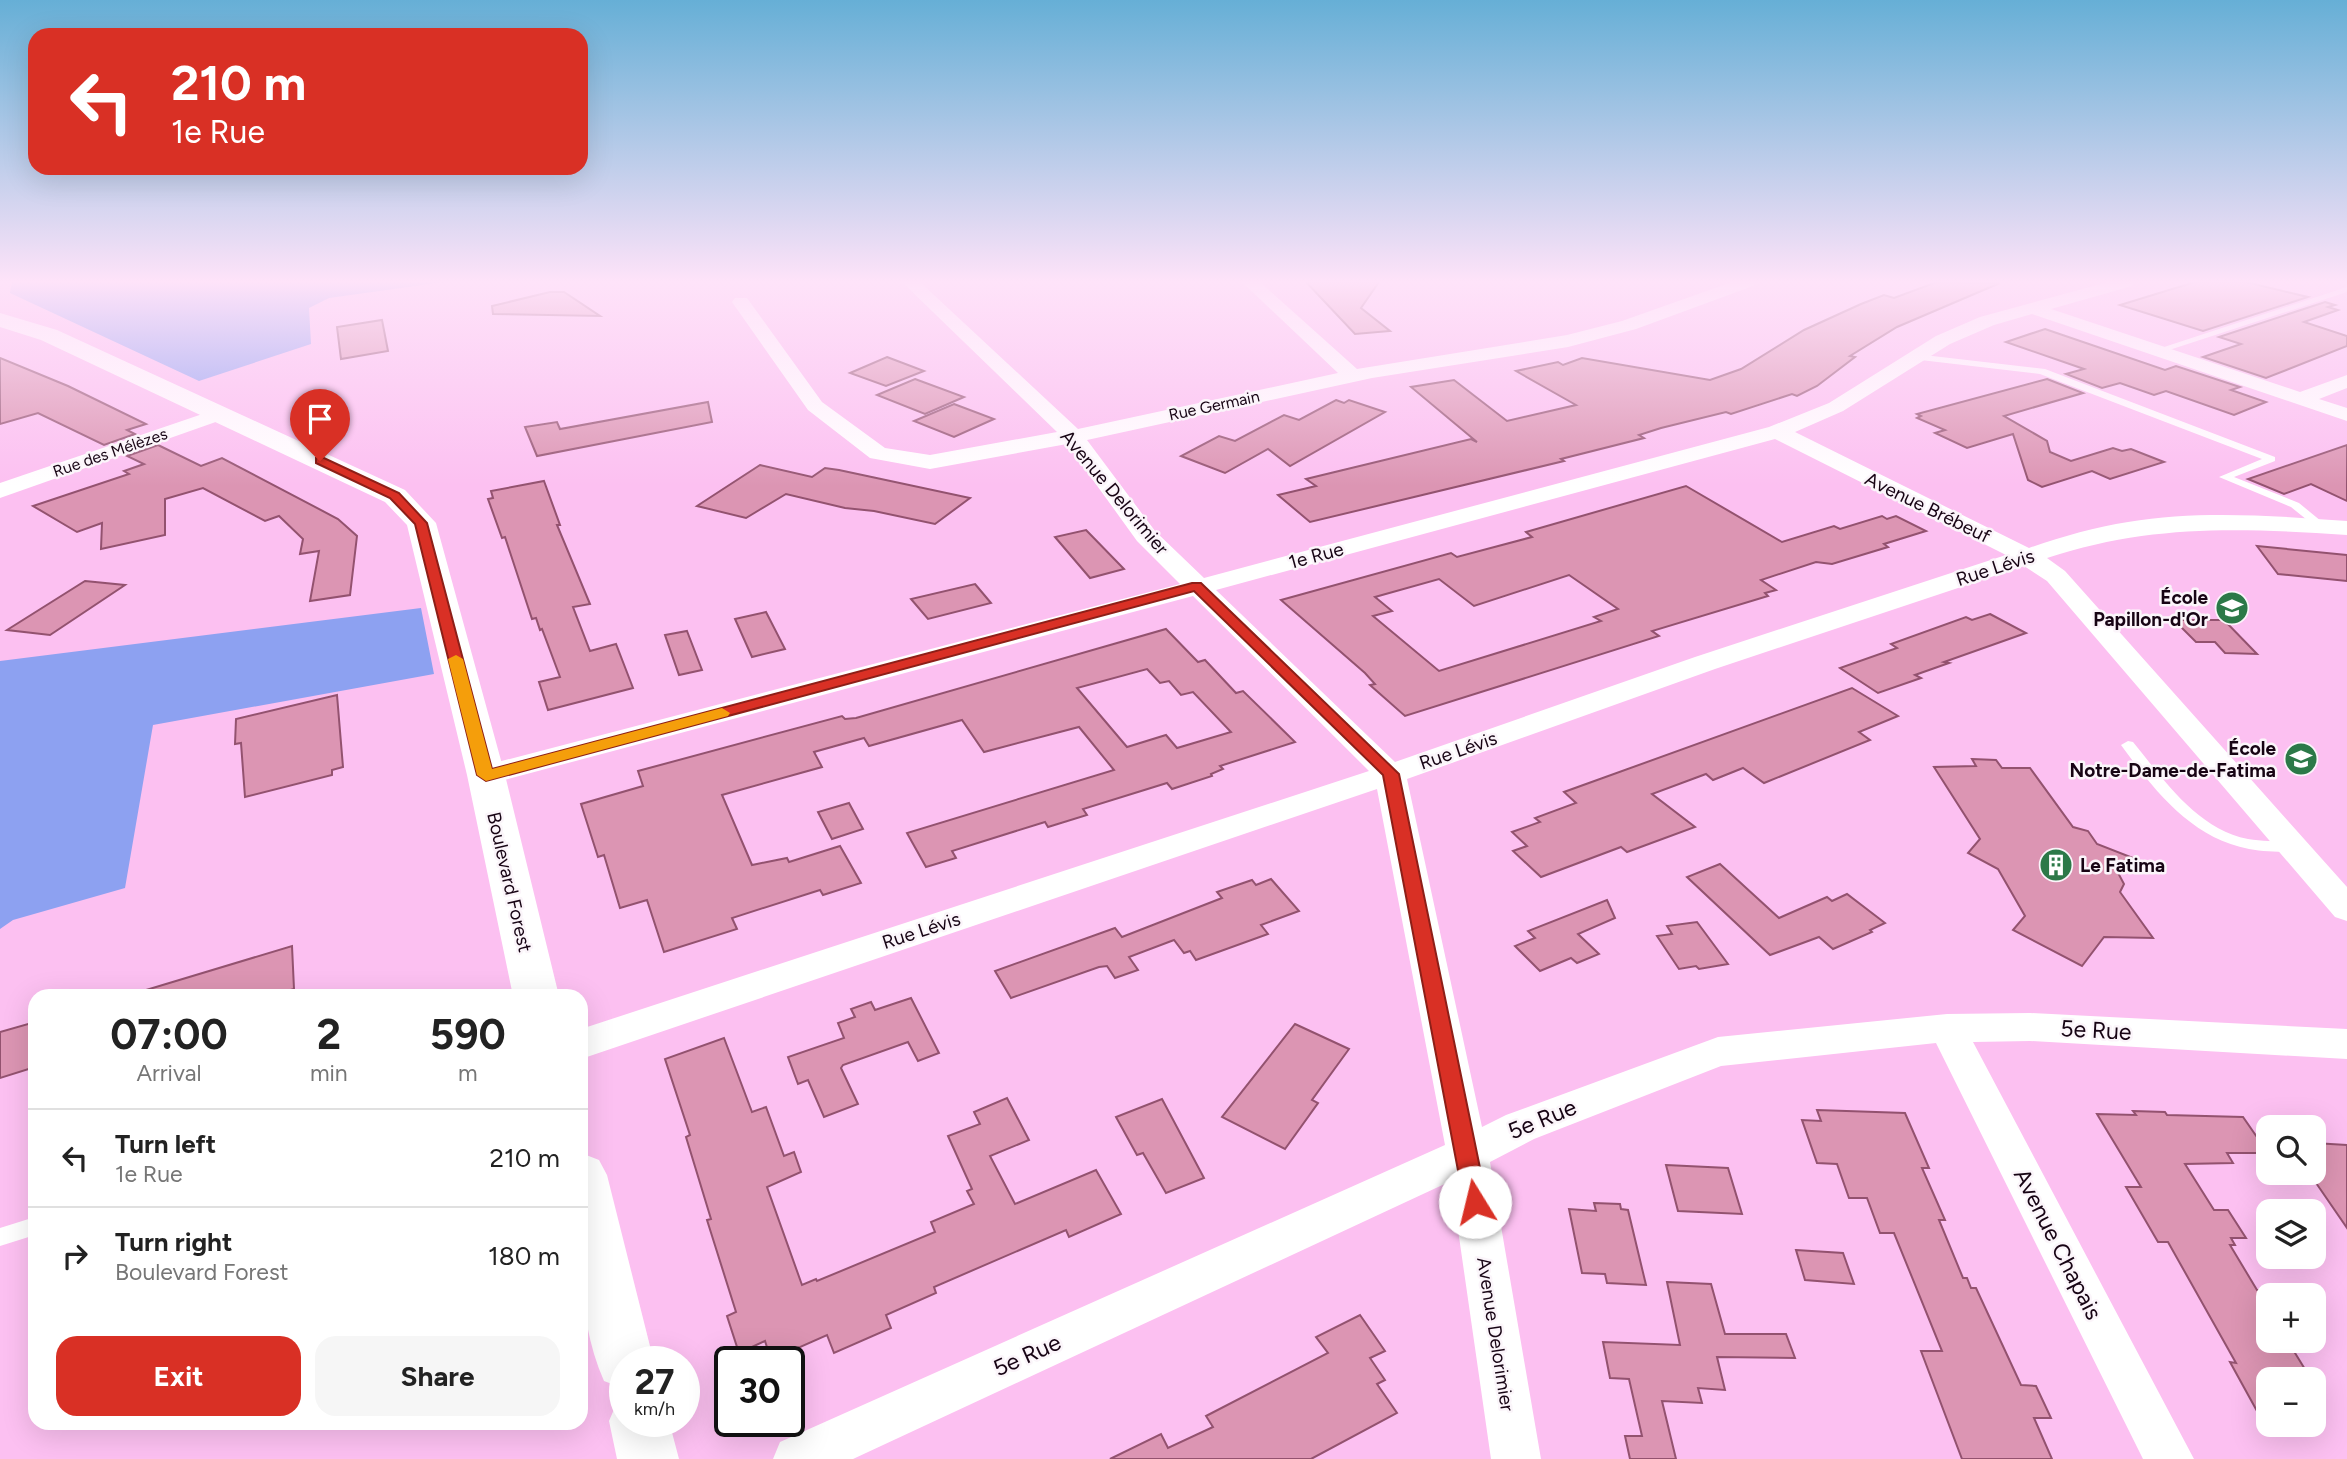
<!DOCTYPE html>
<html lang="en">
<head>
<meta charset="utf-8">
<style>
  :root { --surface:#fff; --page:#f6f6f6; --text:#222; --muted:#767676; --line:#e0e0e0; --accent:#d93025 }
  body { margin:0; font-family:Figtree,sans-serif; background:var(--page); color:var(--text); height:100vh; display:flex; flex-direction:column; font-size:26px; white-space:nowrap }
  * { box-sizing:border-box; margin:0 }
  p { font-size:23px; color:var(--muted) }
  .icon { flex:none; width:38px; height:38px; fill:none; stroke:currentColor; stroke-width:2; stroke-linecap:round; stroke-linejoin:round }
  .map { position:relative; flex:1; overflow:hidden }
  .drawer { position:absolute; left:28px; top:989px; width:560px; height:441px; display:flex; flex-direction:column; background:var(--surface); border-radius:21px; box-shadow:0 7px 28px #0002 }
  .drawer>* { flex:none }
  .banner { position:absolute; left:28px; top:28px; width:560px; height:147px; border-radius:21px; box-shadow:0 7px 28px #0002; background:#d93025; color:#fff; overflow:hidden }
  .fabs { position:absolute; left:2256px; top:1115px; display:grid; gap:14px }
  .fabs a { display:grid; place-items:center; width:70px; height:70px; border-radius:14px; background:var(--surface); box-shadow:0 7px 28px #0002; font-size:35px }
  .speed { position:absolute; left:609px; top:1346px; display:flex; gap:14px; font-size:35px; font-weight:700; text-align:center }
  .speed>* { display:grid; place-content:center; width:91px; height:91px; border-radius:50%; background:var(--surface); box-shadow:0 7px 28px #0002; line-height:1 }
  .speed small { font-size:18px; font-weight:400 }
  .speed .limit { border:4px solid #111; border-radius:10px; background:#fff; color:#111 }
  .pin { position:absolute; display:grid; place-items:center; width:60px; height:60px; color:#fff; margin:-72px -30px; border-radius:50% 50% 50% 0; rotate:-45deg; box-shadow:0 0 7px #0007 }
  .pin .icon { rotate:45deg }
  .me { position:absolute; width:77px; margin:-38px; rotate:351deg; stroke-linejoin:round; filter:drop-shadow(0 0 5px #0008) }
  .turn { display:flex; align-items:center; gap:24px; height:147px; padding:0 28px; font-size:32px }
  .turn .icon { width:91px; height:91px; stroke-width:2.5 }
  .turn b { display:block; font-size:49px; line-height:60px }
  .eta { display:flex; justify-content:space-evenly; align-items:center; height:119px; text-align:center }
  .eta b { font-size:42px; font-weight:700; line-height:49px }
  .cta { display:flex; gap:14px; margin-top:auto; padding:14px 28px }
  .cta a { flex:1; height:80px; border-radius:21px; background:var(--accent); color:#fff; font-size:28px; font-weight:700; line-height:80px; text-align:center }
  .cta a+a { background:var(--page); color:var(--text) }
  ul { padding:0; list-style:none }
  li { display:flex; align-items:center; gap:21px; height:98px; padding:0 28px; border-top:2px solid var(--line) }
  li div { flex:1 }
  li b { display:block; font-size:26px }
  li em { font-style:normal }
  .map>svg:first-child { display:block }
  .green { fill:#8da1f1 }
  .building { fill:#dc95b3; stroke:#93526f; stroke-width:2; fill-rule:evenodd }
  .lines { fill:none; stroke-linecap:round; stroke-linejoin:round }
  .service { fill:#fff; fill-rule:evenodd }
  .minor { fill:#fff; fill-rule:evenodd }
  .tertiary { fill:#fff; fill-rule:evenodd }
  .route { fill:#d93025; stroke:#8d1f18; stroke-width:2 }
  .slow { fill:#f59e0b }
  .labels { text-anchor:middle; stroke-width:5; stroke-linejoin:round; paint-order:stroke }
  .far-street-label { font-size:16px; fill:#170414; stroke:#fbf5fa }
  .street-label { font-size:19px; fill:#170414; stroke:#fbf5fa }
  .poi-label { font-size:19px; font-weight:bold; fill:#170414; stroke:#fbf5fa; text-anchor:end }
  .near-street-label { font-size:23px; fill:#170414; stroke:#fbf5fa }
</style>
</head>
<body>
<div class="map">
<svg width="2347" height="1459" viewBox="0 0 2347 1459">
  <rect width="100%" height="100%" fill="#fcc0f1"/>
  <!-- green -->
  <g class="green">
    <path d="M12 282H444L329 298 309 308 311 344 199 381 10 293Z"/>
    <path d="M421 608 434 674 153 725 125 888 13 920 0 929V661Z"/>
  </g>
  <!-- building -->
  <g class="building">
    <path d="M1306 282H1379L1361 308 1390 331 1355 334Z"/>
    <path d="M1937 282 2000 283 1897 327 1850 356 1855 357 1817 386 1797 396 1792 394 1731 414 1726 412 1661 428 1639 435 1644 438 1561 459 1564 461 1310 522 1278 495 1316 486 1306 479 1471 439 1477 442 1411 387 1454 380 1507 421 1576 405 1516 371 1558 362 1563 365 1582 358 1710 380 1741 369 1804 330 1861 304 1884 295 1894 298Z"/>
    <path d="M2195 282H2246L2308 297 2203 331 2120 305Z"/>
    <path d="M550 292H564L600 316 493 314 492 306Z"/>
    <path d="M2325 302 2335 305 2328 307 2338 310 2304 322 2347 336V346L2266 378 2203 357 2241 344 2219 337Z"/>
    <path d="M382 320 388 351 341 359 337 327Z"/>
    <path d="M2045 329 2165 370 2176 366 2240 387 2231 390 2266 402 2234 415 2166 391 2154 395 2120 383 2102 388 2066 374 2084 369 2006 342Z"/>
    <path d="M887 357 924 371 886 386 850 373Z"/>
    <path d="M0 358 68 386 146 424 127 430 135 434 104 445 38 413 0 424Z"/>
    <path d="M915 379 964 397 925 414 877 395Z"/>
    <path d="M2047 379 2083 393 2004 416 2047 441 2050 452 2071 461 2113 448 2122 451 2131 449 2164 462 2110 479 2092 471 2042 487 2028 480 2013 434 1967 448 1935 433 1945 430 1917 418 1921 416 1917 414Z"/>
    <path d="M1336 400 1344 403 1349 400 1385 412 1290 466 1268 449 1225 473 1181 456 1219 436 1235 441 1284 415 1299 420Z"/>
    <path d="M708 402 712 422 537 456 525 427 557 422 560 429Z"/>
    <path d="M954 404 994 419 954 437 914 421Z"/>
    <path d="M158 445 201 466 222 458 338 519 357 536 350 595 310 601 319 551 300 554 303 539 279 516 265 521 203 488 165 499V535L101 549 102 523 77 532 33 506 129 474 124 471 144 464 127 456Z"/>
    <path d="M2347 445V501L2311 484 2284 494 2248 479Z"/>
    <path d="M760 465 812 477 825 468 839 470 970 498 935 524 874 511 845 508 786 494 746 518 697 506Z"/>
    <path d="M544 481 560 525H557L590 604 573 607 590 651 616 644 633 688 548 710 539 682 560 677 542 629 540 630 536 618 532 619 505 537 502 538 488 499 493 498 491 491Z"/>
    <path d="M1686 486 1782 542 1834 526 1840 529 1882 516 1887 519 1896 516 1926 531 1884 544 1888 547 1832 564 1816 562 1761 580 1776 590 1765 593 1768 596 1652 631 1659 636 1405 716 1370 685 1375 684 1365 673 1281 600 1451 553 1457 557 1532 537 1526 532ZM1569 575 1618 609 1594 617 1601 621 1439 671 1373 616 1392 611 1375 597 1439 579 1474 606Z"/>
    <path d="M1086 530 1124 569 1090 578 1055 537Z"/>
    <path d="M2257 546 2347 555V581L2278 574Z"/>
    <path d="M85 581 125 585 50 635 7 630Z"/>
    <path d="M975 584 991 603 928 619 911 599Z"/>
    <path d="M766 612 785 649 752 657 735 619Z"/>
    <path d="M1990 614 2026 633 1944 662 1949 663 1915 675 1921 678 1878 693 1840 668 1897 648 1891 644 1966 617 1972 620Z"/>
    <path d="M2174 620H2224L2257 654 2225 653 2215 642H2196Z"/>
    <path d="M1166 629 1198 662 1205 660 1236 693 1243 691 1295 742 1220 766 1223 769 1211 774 1212 776 1172 789 1167 783 1083 809 1087 815 1048 827 1045 822 952 851 956 858 926 867 907 833 1114 770 1079 727 984 752 962 720 869 746 864 738 814 752 822 767 722 795 752 865 787 858 789 862 840 846 861 883 823 895 820 890 732 918 737 929 664 952 647 900 620 908 604 855 598 857 581 804 643 786 638 771 842 716 845 719 856 718ZM1147 669 1160 683 1169 681 1181 695 1193 692 1231 732 1177 748 1166 735 1127 747 1077 688Z"/>
    <path d="M687 631 702 670 679 675 665 635Z"/>
    <path d="M1852 688 1898 716 1859 732 1870 740 1764 783 1743 768 1713 780 1706 774 1652 794 1695 827 1627 852 1621 847 1541 877 1513 851 1527 846 1512 832 1540 822 1535 818 1576 803 1564 792Z"/>
    <path d="M337 695 343 767 332 770V775L245 797 241 743 235 744 236 719Z"/>
    <path d="M1972 759 1996 760 2002 768H2030L2073 827 2088 831 2097 844 2133 858 2116 869 2124 884 2120 892 2153 938 2104 937 2082 966 2013 930 2025 916 1998 869 1968 853 1980 839 1934 767 1976 766Z"/>
    <path d="M849 803 863 829 832 839 818 812Z"/>
    <path d="M1720 864 1779 918 1827 897 1832 901 1847 894 1885 923 1870 930 1872 932 1833 949 1819 937 1770 955 1687 877Z"/>
    <path d="M1271 879 1299 911 1261 925 1268 934 1196 960 1190 951 1184 953 1174 940 1129 957 1138 970 1115 978 1107 966 1099 967 1011 998 995 971 1115 928 1122 937 1222 898 1217 892 1252 880 1256 885Z"/>
    <path d="M1607 900 1615 918 1578 934 1599 954 1577 963 1571 958 1540 971 1515 946 1535 938 1528 931Z"/>
    <path d="M1697 922 1728 964 1699 969 1696 966 1679 969 1657 936 1672 934 1667 926Z"/>
    <path d="M292 946 294 989 271 996H146V990Z"/>
    <path d="M911 998 939 1053 918 1061 908 1042 843 1065 841 1068 858 1104 824 1117 808 1080 798 1084 788 1057 844 1038 838 1023 855 1017 851 1009 871 1002 875 1010Z"/>
    <path d="M35 1022V1067L0 1078V1032Z"/>
    <path d="M1295 1024 1349 1049 1312 1100 1318 1103 1285 1149 1222 1117Z"/>
    <path d="M724 1038 752 1112 766 1107 784 1156 794 1152 801 1172 767 1187 802 1285 816 1279 817 1281 935 1232 931 1222 974 1204 967 1191 972 1189 948 1136 980 1124 974 1112 1007 1098 1029 1140 990 1156 1015 1204 1096 1170 1121 1214 1069 1237 1066 1230 934 1287 936 1293 886 1315 891 1328 834 1353 827 1335 771 1360 765 1341 739 1353 727 1316 736 1312 707 1220 711 1219 686 1137 690 1135 665 1059Z"/>
    <path d="M1162 1099 1204 1178 1166 1193 1143 1153 1137 1155 1116 1117Z"/>
    <path d="M1817 1110 1905 1113 1929 1168H1922L1945 1220H1939L1963 1278H1967L1971 1288H1976L2021 1385 2036 1386 2051 1418H2034L2052 1459H1962L1921 1351H1942L1894 1233H1880L1867 1198H1849L1837 1164 1817 1163 1802 1120 1821 1121Z"/>
    <path d="M2133 1111 2165 1112 2167 1115 2243 1117 2268 1153H2227L2233 1163 2185 1164 2214 1210H2228L2246 1238H2231L2235 1245H2230L2257 1290H2268V1340H2287L2311 1379H2268V1431L2230 1362 2236 1363 2168 1242H2158L2126 1187H2141L2097 1114 2136 1115Z"/>
    <path d="M2314 1143 2347 1145V1228L2314 1180Z"/>
    <path d="M1666 1165 1728 1168 1742 1214 1678 1211Z"/>
    <path d="M1594 1203 1620 1204 1621 1209 1628 1210 1646 1285 1607 1283 1605 1274 1582 1273 1569 1209 1596 1211Z"/>
    <path d="M1796 1250 1843 1253 1854 1284 1805 1280Z"/>
    <path d="M1667 1282 1711 1284 1725 1334H1786L1795 1358 1717 1357 1725 1390 1698 1388 1702 1403 1662 1401 1676 1459H1630L1625 1436H1642L1629 1379 1610 1378 1603 1342 1680 1345Z"/>
    <path d="M1360 1315 1385 1351 1370 1358 1385 1380 1377 1384 1397 1413 1311 1459H1110L1161 1434 1168 1448 1213 1427 1206 1416 1328 1353 1316 1337Z"/>
  </g>
  <g class="lines">
    <!-- service -->
    <g class="service">
      <path d="M2347 287V292L2160 353 2152 351Z"/>
      <path d="M1915 354 2045 369 2275 457V461L2234 477 2299 503 2327 526 2321 529 2317 528 2291 507 2219 477 2262 459 2040 374 1912 359V355Z"/>
      <path d="M2128 741 2133 742C2164 780 2197 829 2248 839 2265 842 2281 840 2297 844L2300 848 2297 852 2292 853C2278 851 2263 852 2249 849 2191 838 2154 790 2121 745Z"/>
      <path d="M35 1217V1235L0 1246V1228Z"/>
    </g>
    <!-- minor -->
    <g class="minor">
      <path d="M902 282H920L1078 429 1338 373 1242 282H1260L1357 369 1567 335 1622 321 1732 282H1756L1753 286 1636 329 1568 347 1372 378 1087 440 1155 531 1204 578 1769 427 1829 403 1936 336 1980 317 2108 282H2135L2132 286 2051 309 2300 392 2347 375V388L2319 399 2347 408V421L2032 314 1994 325 1950 344 1843 411 1795 432 2029 548C2061 537 2095 527 2128 522 2200 510 2274 516 2347 521V535C2240 528 2150 524 2047 558L2065 571 2347 887V921L2335 917 2047 581 2024 566 1715 669 1407 779 1482 1127 1506 1115 1718 1037 1947 1014 2030 1013 2347 1029V1059L2030 1041 1973 1042 2194 1459H2143L1936 1043 1721 1066 1534 1139 1490 1162 1541 1459H1491L1451 1181 853 1459H773L780 1442 1445 1145 1377 789 581 1059V1029L1369 771 1193 596 497 782 486 784 475 782 470 775 475 768 1180 584 1137 541 1067 444 930 469 870 458 808 410 732 302 735 298H747L822 402 885 448 930 455 1057 432ZM1775 439 2006 555 1695 657 1395 762 1216 590Z"/>
      <path d="M220 408 227 410 231 414 227 418 0 498V483Z"/>
    </g>
    <!-- tertiary -->
    <g class="tertiary">
      <path d="M0 313 57 330 405 490 436 523 505 775 559 996H513L467 775 407 525 385 502 41 340 0 327Z"/>
      <path d="M581 1153 599 1160 607 1175 654 1362H625V1389L604 1381C573 1310 581 1230 581 1153Z"/>
      <path d="M625 1398V1421H669L679 1459H617L609 1421 618 1400Z"/>
    </g>
  </g>
  <!-- sky -->
  <linearGradient id="sky" x2="0" y2="1"><stop stop-color="#66afd6"/><stop offset="0.58" stop-color="#fee3f9"/><stop offset="1" stop-color="#fee3f9" stop-opacity="0"/></linearGradient>
  <rect width="2347" height="486" fill="url(#sky)"/>
  <!-- route -->
  <path class="route" d="M316 458H324L399 493 427 523 492 769 1192 583H1201L1399 774 1487 1202 1484 1209 1475 1212 1467 1209 1464 1202 1383 775 1194 591 486 781 477 775 415 524 390 498 316 463Z"/>
  <!-- slow -->
  <path class="slow" d="M456 655 463 659 492 769 722 708 730 713 728 716 486 781 477 775 448 659Z"/>
  <!-- icons -->
  <defs>
    <symbol id="school-disc" viewBox="-11 -11 22 22"><circle r="9.5" fill="#2c7948" stroke="#fbf5fa"/><path d="M0-5L7-2L0 1L-7-2ZM-4 1L0 2.5L4 1V4Q0 6-4 4Z" fill="#fff"/></symbol>
    <symbol id="building-disc" viewBox="-11 -11 22 22"><circle r="9.5" fill="#2c7948" stroke="#fbf5fa"/><path d="M-4-6H4V6H1V3H-1V6H-4ZM-2.5-4.3h1.7v1.8h-1.7ZM.8-4.3h1.7v1.8H.8ZM-2.5-1h1.7V.8h-1.7ZM.8-1h1.7V.8H.8Z" fill="#fff"/></symbol>
  </defs>
  <g fill-rule="evenodd">
    <use href="#school-disc" x="2213" y="589" width="38" height="38"/>
    <use href="#school-disc" x="2282" y="740" width="38" height="38"/>
    <use href="#building-disc" x="2037" y="846" width="38" height="38"/>
  </g>
  <g class="labels">
    <!-- far-street labels -->
    <g class="far-street-label">
      <text transform="translate(1214 405) rotate(-12)" y="6">Rue Germain</text>
      <text transform="translate(110 452) rotate(-19)" y="6">Rue des Mélèzes</text>
    </g>
    <!-- street labels -->
    <g class="street-label">
      <text transform="translate(1115 492) rotate(50)" y="7">Avenue Delorimier</text>
      <text transform="translate(1928 507) rotate(26)" y="7">Avenue Brébeuf</text>
      <text transform="translate(1316 555) rotate(-15)" y="7">1e Rue</text>
      <text transform="translate(1995 567) rotate(-18)" y="7">Rue Lévis</text>
      <text transform="translate(1458 750) rotate(-19)" y="7">Rue Lévis</text>
      <text transform="translate(510 882) rotate(77)" y="7">Boulevard Forest</text>
      <text transform="translate(921 930) rotate(-18)" y="7">Rue Lévis</text>
      <text transform="translate(1496 1334) rotate(81)" y="7">Avenue Delorimier</text>
    </g>
    <!-- poi labels -->
    <g class="poi-label">
      <text x="2208" y="604">École<tspan x="2208" dy="22">Papillon-d'Or</tspan></text>
      <text x="2276" y="755">École<tspan x="2276" dy="22">Notre-Dame-de-Fatima</tspan></text>
      <text x="2080" y="872" text-anchor="start">Le Fatima</text>
    </g>
    <!-- near-street labels -->
    <g class="near-street-label">
      <text transform="translate(2096 1030) rotate(3)" y="8">5e Rue</text>
      <text transform="translate(1542 1119) rotate(-22)" y="8">5e Rue</text>
      <text transform="translate(2058 1244) rotate(63)" y="8">Avenue Chapais</text>
      <text transform="translate(1027 1355) rotate(-24)" y="8">5e Rue</text>
    </g>
  </g>
</svg>
<div class="fabs">
<a><svg class="icon" aria-label="search" viewBox="0 0 24 24"><circle cx="10" cy="10" r="6"/><path d="M15 15l6 6"/></svg></a>
<a><svg class="icon" aria-label="layers" viewBox="0 0 24 24"><path d="M12 4l9 5-9 5-9-5zM3 14l9 5 9-5"/></svg></a>
<a>+</a>
<a>−</a>
</div>
<div class="speed"><div>27<small>km/h</small></div><div class="limit">30</div></div>
<div class="pin" style="left:320px;top:461px;background:#d93025"><svg class="icon" aria-label="arrive" viewBox="0 0 24 24"><path d="M6 21V4h12l-3 4 3 4H6"/></svg></div>
<svg class="me" style="left:1475px;top:1202px" viewBox="-20 -20 40 40"><circle r="19" fill="#fff"/><path d="M0-13L10 11 0 6-10 11z" fill="#d93025"/></svg>
<div class="banner">
<div class="turn"><svg class="icon" aria-label="left" viewBox="0 0 24 24"><path d="M17 20v-9H6M10 6l-5 5 5 5"/></svg><div><b>210 m</b>1e Rue</div></div>
</div>
<section class="drawer">
<div class="eta">
<div><b>07:00</b><p>Arrival</p></div>
<div><b>2</b><p>min</p></div>
<div><b>590</b><p>m</p></div>
</div>
<ul>
<li><svg class="icon" aria-label="left" viewBox="0 0 24 24"><path d="M17 20v-9H6M10 6l-5 5 5 5"/></svg><div><b>Turn left</b><p>1e Rue</p></div><em>210 m</em></li>
<li><svg class="icon" aria-label="right" viewBox="0 0 24 24"><path d="M7 20v-9h11M14 6l5 5-5 5"/></svg><div><b>Turn right</b><p>Boulevard Forest</p></div><em>180 m</em></li>
</ul>
<div class="cta"><a>Exit</a><a>Share</a></div>
</section>
</div>
</body>
</html>
